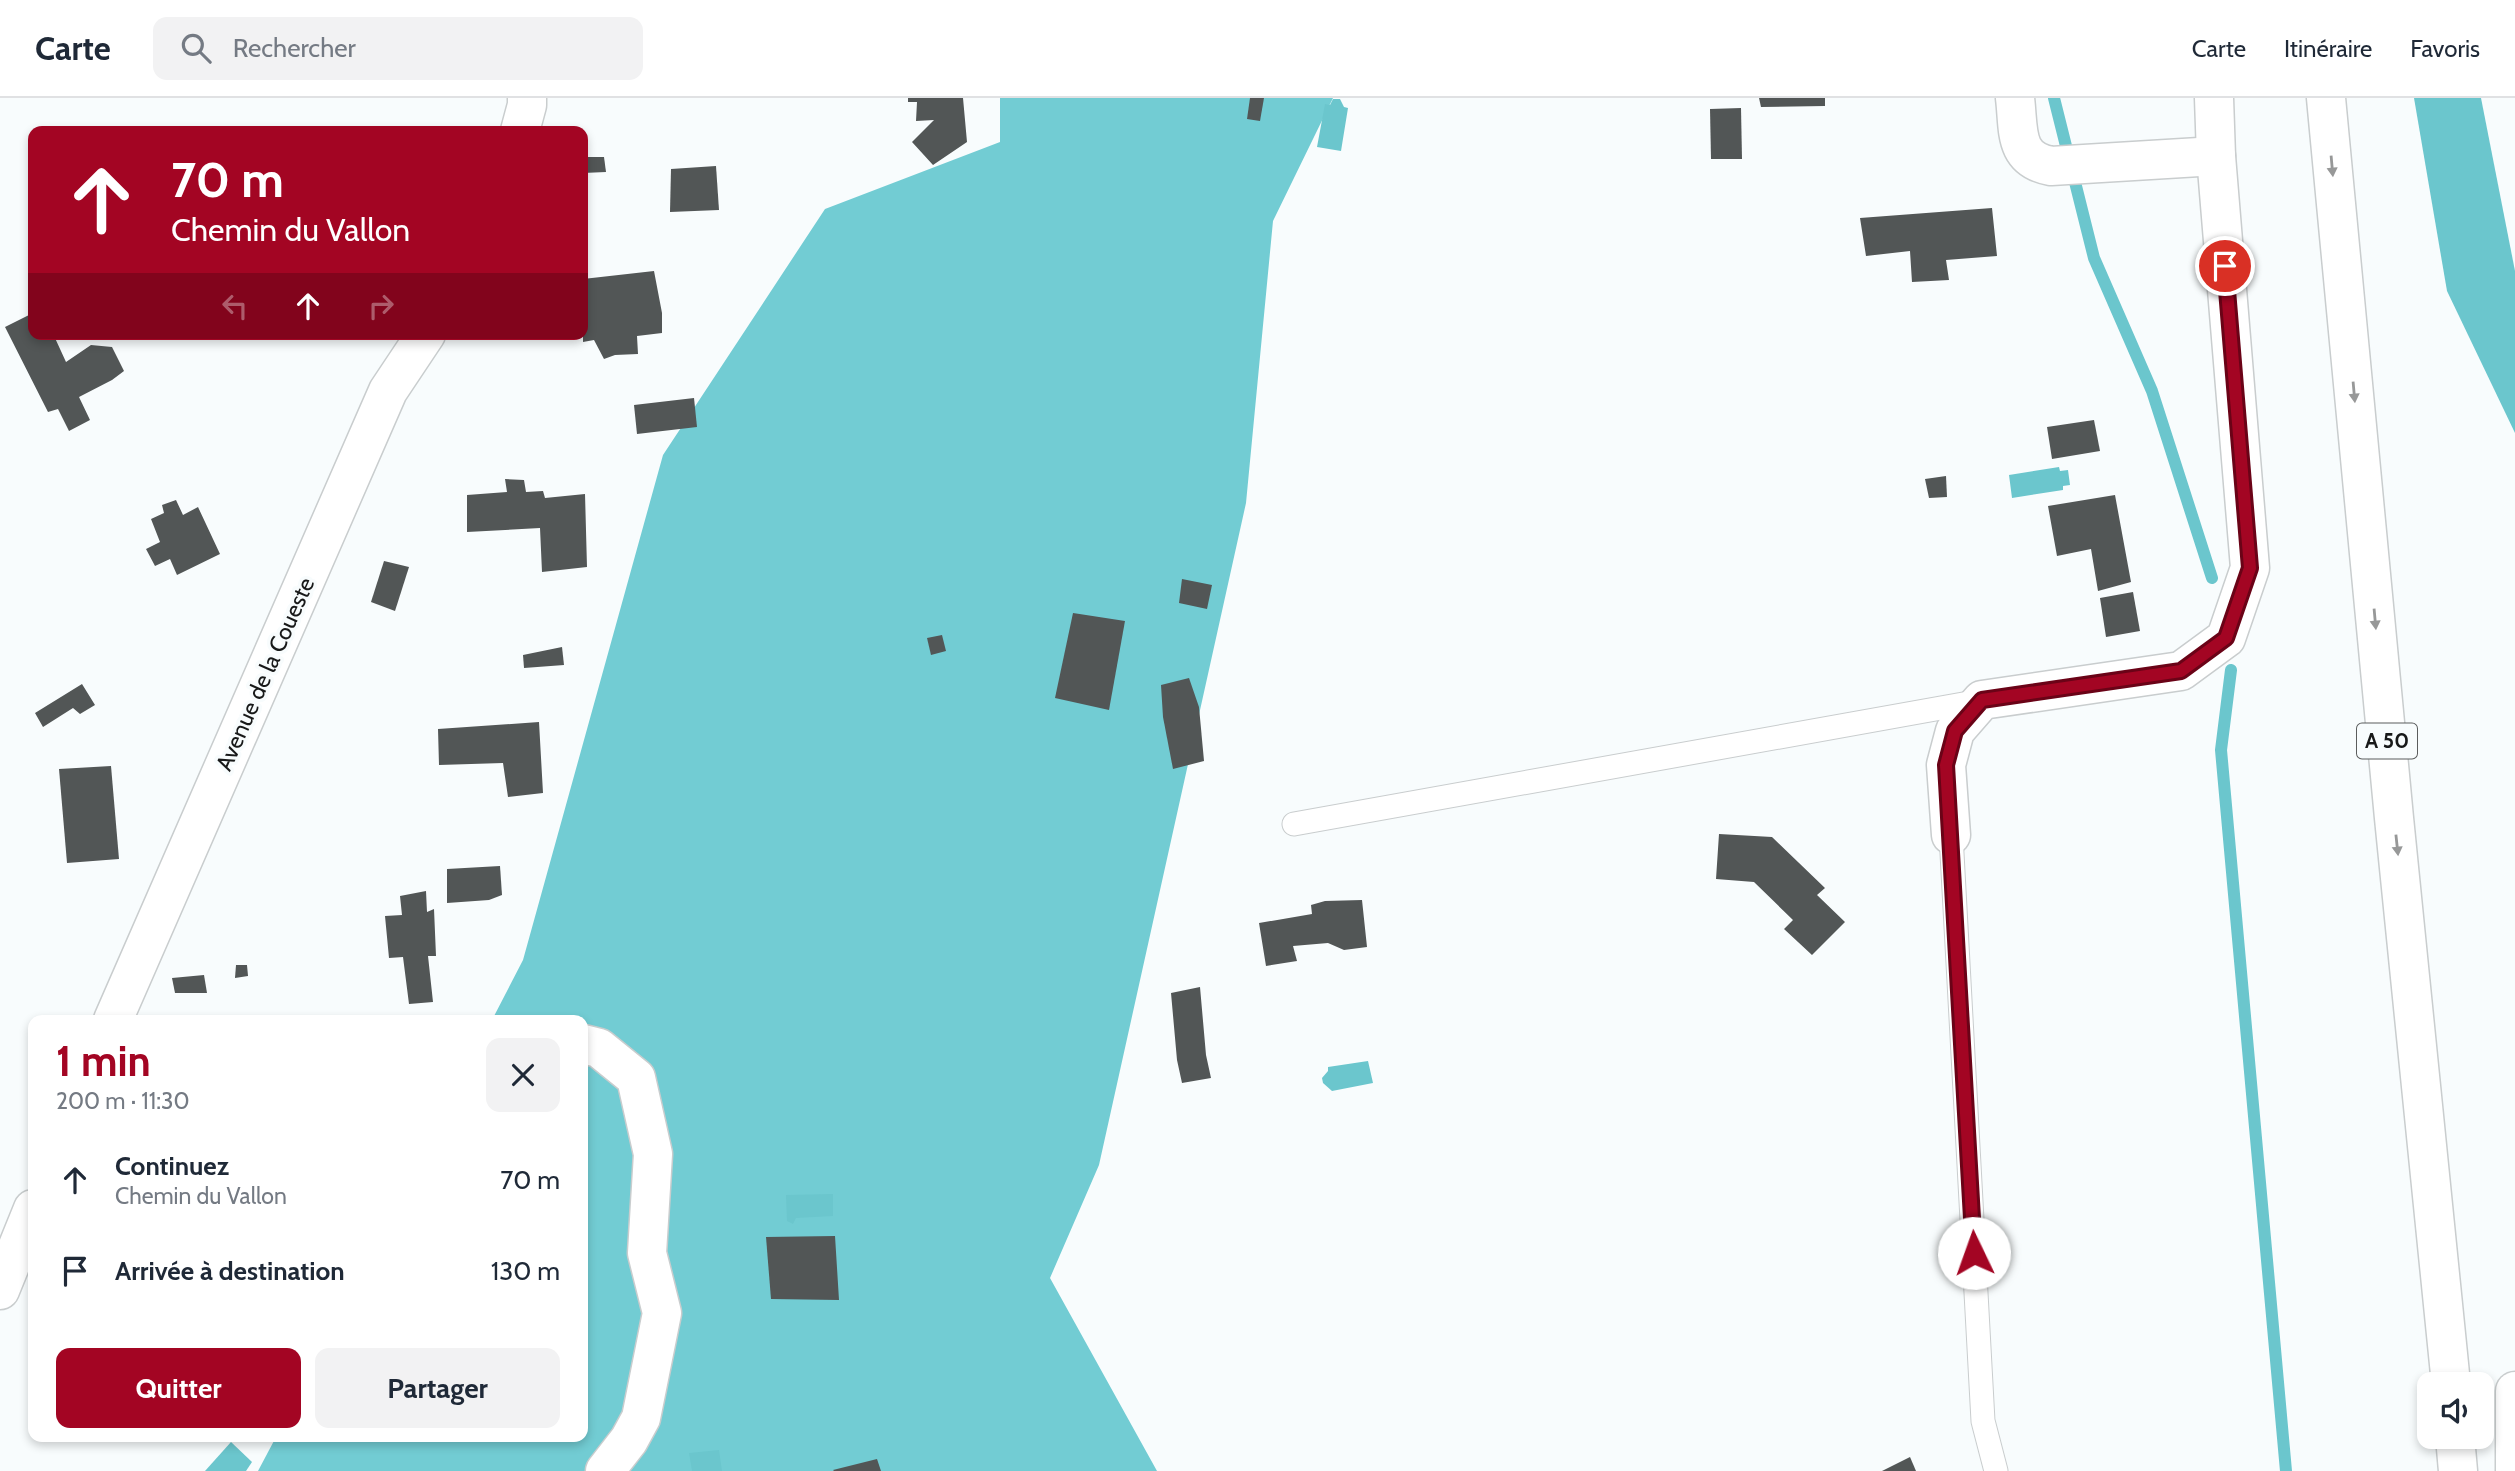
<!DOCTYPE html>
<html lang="fr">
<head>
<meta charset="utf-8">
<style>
  :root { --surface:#fff; --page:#f2f2f3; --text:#1f2937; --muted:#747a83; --line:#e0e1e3; --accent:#a30523 }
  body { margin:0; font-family:Cabin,sans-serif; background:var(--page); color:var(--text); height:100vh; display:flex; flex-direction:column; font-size:26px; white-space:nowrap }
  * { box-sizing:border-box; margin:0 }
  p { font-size:23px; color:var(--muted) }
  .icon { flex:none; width:38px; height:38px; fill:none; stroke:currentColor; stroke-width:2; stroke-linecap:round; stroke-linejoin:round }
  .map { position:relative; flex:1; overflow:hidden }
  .side { position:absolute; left:28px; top:917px; width:560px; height:427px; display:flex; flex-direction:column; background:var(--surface); border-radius:14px; box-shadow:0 4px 10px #0003 }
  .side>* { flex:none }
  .hud { position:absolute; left:28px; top:28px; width:560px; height:214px; border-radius:14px; box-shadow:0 4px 10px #0003; background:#a30523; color:#fff; overflow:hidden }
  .buttons { position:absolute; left:2417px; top:1274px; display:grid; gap:14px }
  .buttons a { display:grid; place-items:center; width:77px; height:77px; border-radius:14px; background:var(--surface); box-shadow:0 4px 10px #0003; font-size:35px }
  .pin { position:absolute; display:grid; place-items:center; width:60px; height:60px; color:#fff; margin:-30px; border:4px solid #fff; border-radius:50%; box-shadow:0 2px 7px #0007 }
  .me { position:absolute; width:77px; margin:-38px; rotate:357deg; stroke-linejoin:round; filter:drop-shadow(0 0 5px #0008) }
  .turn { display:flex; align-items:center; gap:24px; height:147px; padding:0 28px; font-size:32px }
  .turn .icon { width:91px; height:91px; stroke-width:2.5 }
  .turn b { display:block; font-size:49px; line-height:60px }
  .lanes { display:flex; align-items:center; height:66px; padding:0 28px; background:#0003; justify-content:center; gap:35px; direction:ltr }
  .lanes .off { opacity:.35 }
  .round { display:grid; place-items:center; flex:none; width:74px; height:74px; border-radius:14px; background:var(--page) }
  .head { display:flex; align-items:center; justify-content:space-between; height:119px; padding:0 28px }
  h1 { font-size:42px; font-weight:700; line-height:52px; color:var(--accent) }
  .cta { display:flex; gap:14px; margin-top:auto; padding:14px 28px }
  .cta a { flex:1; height:80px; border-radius:14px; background:var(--accent); color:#fff; font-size:28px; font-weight:700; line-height:80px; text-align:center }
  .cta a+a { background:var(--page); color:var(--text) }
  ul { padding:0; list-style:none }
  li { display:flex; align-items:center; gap:21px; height:91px; padding:0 28px }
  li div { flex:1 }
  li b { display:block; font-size:26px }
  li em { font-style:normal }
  header { display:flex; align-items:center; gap:42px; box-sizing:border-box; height:98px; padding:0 35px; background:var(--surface); border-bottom:2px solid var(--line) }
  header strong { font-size:33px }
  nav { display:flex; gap:38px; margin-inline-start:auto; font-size:24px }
  .search { width:490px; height:63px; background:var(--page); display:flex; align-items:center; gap:18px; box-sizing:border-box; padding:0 24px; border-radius:14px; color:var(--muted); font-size:26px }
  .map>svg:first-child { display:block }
  .forest { fill:#72ccd3 }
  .water { fill:#6bc6cd }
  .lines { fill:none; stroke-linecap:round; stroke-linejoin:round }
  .stream { stroke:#6bc6cd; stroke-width:12 }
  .building { fill:#525656 }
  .lane-casing { stroke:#c9cdce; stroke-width:25 }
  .street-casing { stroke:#c9cdce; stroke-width:41 }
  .highway-casing { stroke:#c9cdce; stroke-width:41 }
  .lane { stroke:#fff; stroke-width:23 }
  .street { stroke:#fff; stroke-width:38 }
  .highway { stroke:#fff; stroke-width:38 }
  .oneway { fill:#979898 }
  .route-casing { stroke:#6a0317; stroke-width:18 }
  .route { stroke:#a30523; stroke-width:12 }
  .labels { text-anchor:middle; stroke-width:7; stroke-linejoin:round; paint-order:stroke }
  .shield { fill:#f8fcfd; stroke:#5b5d5d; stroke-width:2 }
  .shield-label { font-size:21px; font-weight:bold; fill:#181919 }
  .street-label { font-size:23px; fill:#181919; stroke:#f8fcfd }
</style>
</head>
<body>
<header>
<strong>Carte</strong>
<div class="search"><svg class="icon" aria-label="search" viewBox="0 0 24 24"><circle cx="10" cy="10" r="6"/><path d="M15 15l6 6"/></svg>Rechercher</div>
<nav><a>Carte</a><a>Itinéraire</a><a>Favoris</a></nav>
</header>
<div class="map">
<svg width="2515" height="1373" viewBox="0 0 2515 1373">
  <rect width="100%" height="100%" fill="#f8fcfd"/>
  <!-- forest -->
  <path class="forest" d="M1000 0H1333L1273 123 1246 405 1099 1067 1050 1180 1157 1373H258L276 1339H583V922H492L523 862 663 357 825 111 1000 44Z"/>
  <!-- water -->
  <g class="water">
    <path d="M2414 0H2481L2515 173V335L2447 193Z"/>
    <path d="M1333 1H1340L1344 9 1348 10 1341 53 1317 49 1325 6 1330 7Z"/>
    <path d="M2059 369 2060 373 2068 372 2070 387 2063 388V392L2012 400 2009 377Z"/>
    <path d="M1368 963 1373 985 1332 993 1323 985 1322 980 1328 973V969Z"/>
    <path d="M833 1096V1118L796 1120 793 1126 787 1123 786 1097Z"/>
    <path d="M231 1344 252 1364 246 1373H205Z"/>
    <path d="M719 1352 722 1373H692L689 1355Z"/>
  </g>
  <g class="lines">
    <!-- stream -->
    <g class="stream">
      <path d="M2054 0 2094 160 2152 293 2212 480"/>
      <path d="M2231 572 2221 652 2286 1373"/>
    </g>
  </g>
  <!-- building -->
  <g class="building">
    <path d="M908 0H963L967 44 933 67 912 44 934 22 916 23 917 4H908Z"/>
    <path d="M1250 0H1264L1260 23 1247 21Z"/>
    <path d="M1759 0H1825V8L1761 9Z"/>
    <path d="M1741 10 1742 61H1711L1710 11Z"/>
    <path d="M583 59H604L606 74 583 75Z"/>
    <path d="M716 68 719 112 670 114 671 71Z"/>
    <path d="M1992 110 1997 158 1946 162 1949 182 1912 184 1910 153 1866 158 1860 120Z"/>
    <path d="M654 173 662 215V235L637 238 638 256 615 257 604 261 594 242 583 244V181Z"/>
    <path d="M33 215V236H62L55 240 66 264 91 247 112 249 124 273 112 282 79 299 90 322 69 333 58 311 48 314 5 229Z"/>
    <path d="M694 300 697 329 637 336 634 307Z"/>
    <path d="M2094 322 2100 353 2052 361 2047 329Z"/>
    <path d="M1946 378 1947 399 1929 400 1925 381Z"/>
    <path d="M505 381 524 382 526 394 543 393 545 400 585 396 587 469 542 474 540 430 467 434V397L507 394Z"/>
    <path d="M2115 397 2131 484 2098 493 2091 451 2057 458 2048 408Z"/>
    <path d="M176 402 183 417 198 409 220 456 177 477 170 461 155 468 146 451 160 444 151 421 164 415 162 407Z"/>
    <path d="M384 463 409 469 395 513 371 504Z"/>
    <path d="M1182 481 1212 487 1207 511 1179 505Z"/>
    <path d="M2133 494 2140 533 2106 539 2100 500Z"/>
    <path d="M1073 515 1125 523 1109 612 1055 600Z"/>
    <path d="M942 537 946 553 931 557 927 540Z"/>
    <path d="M562 549 564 567 524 570 523 557Z"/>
    <path d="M1189 580 1199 609 1204 663 1173 671 1163 619 1161 587Z"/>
    <path d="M82 586 95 607 80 616 73 610 43 629 35 615Z"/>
    <path d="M539 624 543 695 508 699 503 665 439 667 438 631Z"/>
    <path d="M111 668 119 761 67 765 59 671Z"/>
    <path d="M1719 736 1772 739 1825 790 1817 797 1845 824 1812 857 1784 831 1793 822 1754 784 1716 781Z"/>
    <path d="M500 768 502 797 489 802 447 805V771Z"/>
    <path d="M426 793 427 814 434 811 436 858H428L433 904 409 906 403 859 389 860 385 818 402 817 400 798Z"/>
    <path d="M1362 802 1367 849 1344 852 1328 845 1293 848 1297 863 1266 868 1259 825 1312 816 1311 807 1325 803Z"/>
    <path d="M236 867H247L248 878 235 880Z"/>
    <path d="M204 877 207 895H175L172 880Z"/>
    <path d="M1200 889 1206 957 1211 980 1182 985 1177 962 1171 895Z"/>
    <path d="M835 1138 839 1202 771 1201 766 1139Z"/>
    <path d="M1910 1359 1916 1373H1882Z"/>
    <path d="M877 1361 881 1373H834L833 1372Z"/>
  </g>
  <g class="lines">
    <defs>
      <g id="lane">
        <path d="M1294 726 1980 603"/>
        <path d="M1951 737 1983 1323 1996 1373"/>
      </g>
      <g id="street">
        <path d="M2015 0C2019 32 2013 61 2051 68L2216 58"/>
        <path d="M520 33 527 7V0"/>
        <path d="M1951 737 1946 667 1955 633 1982 602 2181 573 2226 540 2250 470 2216 58 2214 0"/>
        <path d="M113 922 388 293 426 236"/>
        <path d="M583 946 599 950 636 980 653 1056 647 1155 662 1215 641 1320 629 1342 605 1373"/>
        <path d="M0 1192 33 1111"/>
      </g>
      <g id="highway">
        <path d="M2326 0 2394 720 2451 1286"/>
        <path d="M2455 1339 2458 1373"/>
        <path d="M2515 1373V1293"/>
      </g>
    </defs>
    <!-- lane casing -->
    <use href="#lane" class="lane-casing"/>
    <!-- street casing -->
    <use href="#street" class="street-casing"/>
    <!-- highway casing -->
    <use href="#highway" class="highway-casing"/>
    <!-- lane -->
    <use href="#lane" class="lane"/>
    <!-- street -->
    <use href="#street" class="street"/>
    <!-- highway -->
    <use href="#highway" class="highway"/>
  </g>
  <!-- one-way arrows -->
  <defs><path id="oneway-solid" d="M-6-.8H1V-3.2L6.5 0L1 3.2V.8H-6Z" transform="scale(1.75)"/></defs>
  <g class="oneway">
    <use href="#oneway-solid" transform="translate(2332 68) rotate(85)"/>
    <use href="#oneway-solid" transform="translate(2354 294) rotate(85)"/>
    <use href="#oneway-solid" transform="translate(2375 521) rotate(85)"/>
    <use href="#oneway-solid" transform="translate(2397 747) rotate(84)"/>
  </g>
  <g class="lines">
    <defs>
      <path id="route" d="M1974 1155 1946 667 1955 633 1982 602 2181 573 2226 540 2250 470 2225 168"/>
    </defs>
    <!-- route casing -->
    <use href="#route" class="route-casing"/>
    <!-- route -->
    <use href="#route" class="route"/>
  </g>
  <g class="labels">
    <!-- shield labels -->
    <rect class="shield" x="2357" y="625.5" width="60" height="35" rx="5"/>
    <g class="shield-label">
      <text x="2387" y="650">A 50</text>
    </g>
    <!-- street labels -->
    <g class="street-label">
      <text transform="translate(265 576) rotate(-66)" y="8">Avenue de la Coueste</text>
    </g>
  </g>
</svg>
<div class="buttons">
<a><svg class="icon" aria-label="sound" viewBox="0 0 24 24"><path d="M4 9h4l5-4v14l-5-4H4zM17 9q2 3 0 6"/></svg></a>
</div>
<div class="pin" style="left:2225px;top:168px;background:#d93025"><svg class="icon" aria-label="arrive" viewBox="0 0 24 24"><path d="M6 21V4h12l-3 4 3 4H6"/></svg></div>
<svg class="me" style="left:1974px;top:1155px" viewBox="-20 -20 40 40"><circle r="19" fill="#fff"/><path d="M0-13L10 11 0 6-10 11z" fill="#a30523"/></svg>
<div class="hud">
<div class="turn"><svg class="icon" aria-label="ahead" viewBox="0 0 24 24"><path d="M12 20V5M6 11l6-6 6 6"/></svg><div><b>70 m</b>Chemin du Vallon</div></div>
<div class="lanes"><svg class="icon off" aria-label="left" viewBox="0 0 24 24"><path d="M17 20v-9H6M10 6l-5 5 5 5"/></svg><svg class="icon" aria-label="ahead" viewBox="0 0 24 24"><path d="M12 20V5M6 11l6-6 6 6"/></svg><svg class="icon off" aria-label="right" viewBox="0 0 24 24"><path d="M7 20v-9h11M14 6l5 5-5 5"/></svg></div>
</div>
<section class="side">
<div class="head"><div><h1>1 min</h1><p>200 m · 11:30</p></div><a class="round"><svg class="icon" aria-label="close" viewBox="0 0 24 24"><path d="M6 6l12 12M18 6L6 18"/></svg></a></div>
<ul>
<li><svg class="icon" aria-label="ahead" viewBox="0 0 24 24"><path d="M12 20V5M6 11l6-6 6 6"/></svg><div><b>Continuez</b><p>Chemin du Vallon</p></div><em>70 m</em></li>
<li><svg class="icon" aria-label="arrive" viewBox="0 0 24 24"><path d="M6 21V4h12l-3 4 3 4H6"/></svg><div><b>Arrivée à destination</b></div><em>130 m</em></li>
</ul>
<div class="cta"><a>Quitter</a><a>Partager</a></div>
</section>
</div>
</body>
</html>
